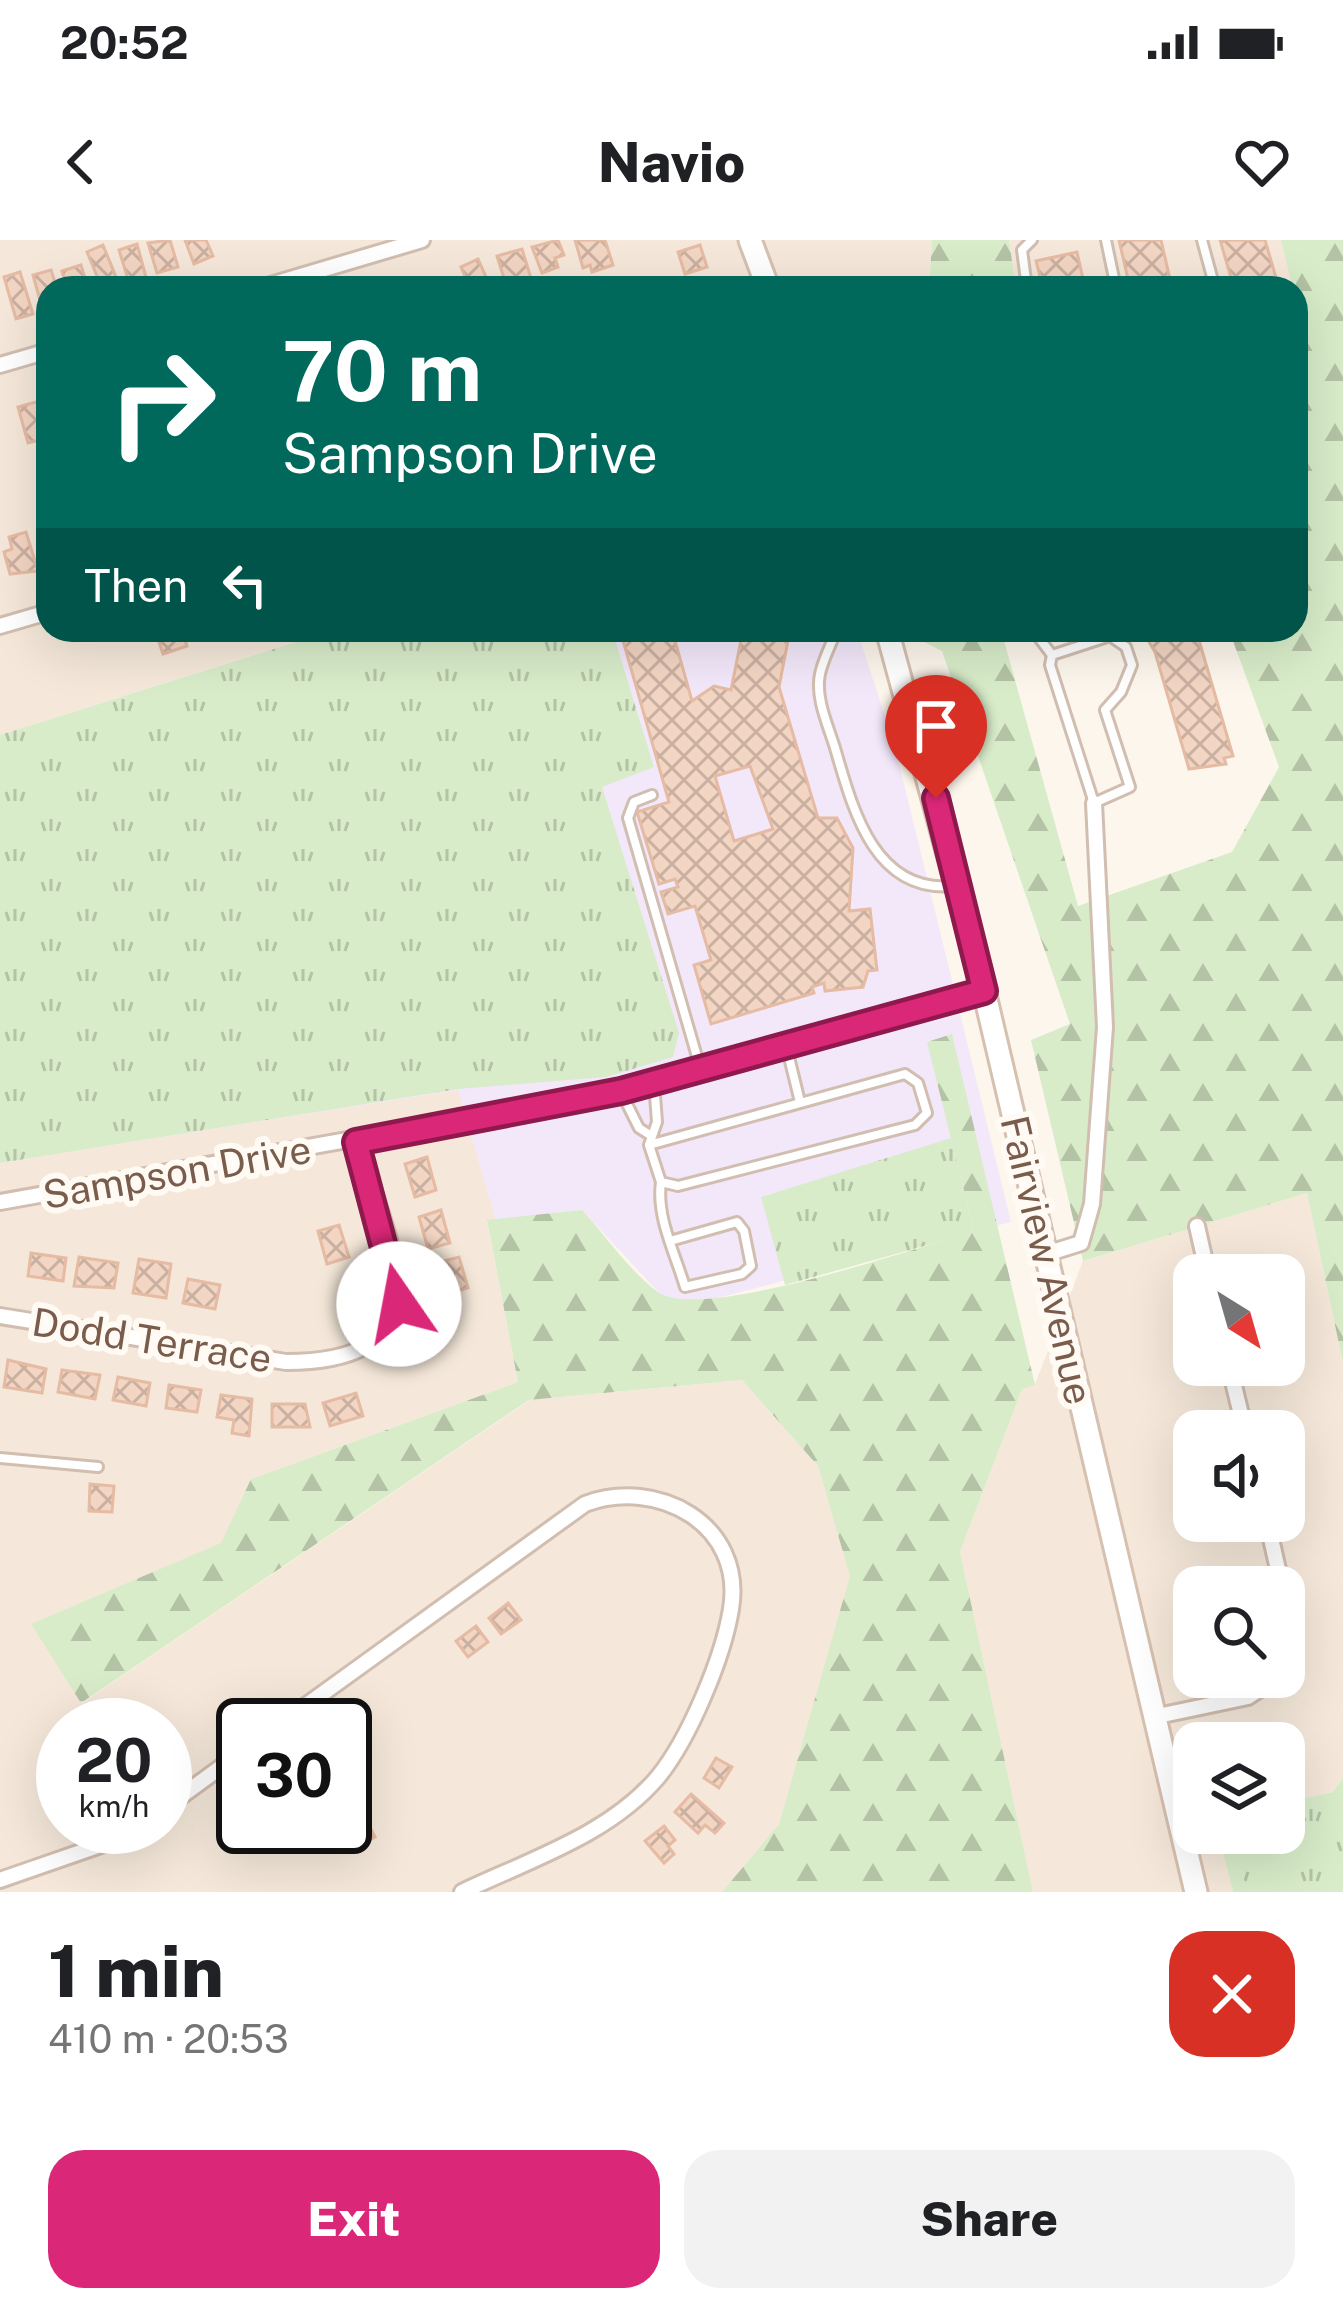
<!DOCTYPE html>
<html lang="en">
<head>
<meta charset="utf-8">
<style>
  :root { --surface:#fff; --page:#f2f2f2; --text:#202124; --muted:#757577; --accent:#db2777 }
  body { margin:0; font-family:"Public Sans",sans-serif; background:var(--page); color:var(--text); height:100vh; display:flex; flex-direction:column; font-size:45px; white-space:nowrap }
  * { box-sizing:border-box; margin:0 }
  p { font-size:39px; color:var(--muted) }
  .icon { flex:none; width:66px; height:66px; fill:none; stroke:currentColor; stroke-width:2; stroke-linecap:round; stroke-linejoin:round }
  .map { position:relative; height:1652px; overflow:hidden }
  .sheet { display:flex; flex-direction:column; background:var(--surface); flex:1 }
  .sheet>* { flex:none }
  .guide { position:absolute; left:36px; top:36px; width:1272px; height:366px; border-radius:36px; box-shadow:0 12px 48px #0002; background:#00695c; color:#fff; overflow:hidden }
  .needle { width:78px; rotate:143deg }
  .controls { position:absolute; left:1173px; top:1014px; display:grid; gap:24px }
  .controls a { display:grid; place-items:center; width:132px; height:132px; border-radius:24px; background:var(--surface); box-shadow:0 12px 48px #0002; font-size:60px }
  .speed { position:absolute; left:36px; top:1458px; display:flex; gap:24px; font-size:60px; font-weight:700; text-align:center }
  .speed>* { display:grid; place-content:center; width:156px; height:156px; border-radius:50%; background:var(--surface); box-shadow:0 12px 48px #0002; line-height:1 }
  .speed small { font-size:30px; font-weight:400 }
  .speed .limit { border:6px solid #111; border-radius:18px; background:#fff; color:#111 }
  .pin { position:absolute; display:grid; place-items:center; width:102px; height:102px; color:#fff; margin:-123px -51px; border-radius:50% 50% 50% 0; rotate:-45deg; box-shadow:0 0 12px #0007 }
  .pin .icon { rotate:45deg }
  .me { position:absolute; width:132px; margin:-66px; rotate:348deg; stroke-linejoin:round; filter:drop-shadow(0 0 9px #0008) }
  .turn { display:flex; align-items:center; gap:42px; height:252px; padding:0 48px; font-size:54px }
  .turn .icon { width:156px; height:156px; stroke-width:2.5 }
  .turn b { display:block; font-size:84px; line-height:102px }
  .then { display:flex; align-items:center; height:114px; padding:0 48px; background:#0003; gap:24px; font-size:45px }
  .round { display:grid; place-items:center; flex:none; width:126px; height:126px; border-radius:36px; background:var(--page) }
  .summary { display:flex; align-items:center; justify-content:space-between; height:204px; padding:0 48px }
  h1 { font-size:72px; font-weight:800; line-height:90px }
  .primary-button { display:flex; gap:24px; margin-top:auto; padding:24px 48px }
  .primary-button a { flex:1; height:138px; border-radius:36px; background:var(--accent); color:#fff; font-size:48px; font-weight:800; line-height:138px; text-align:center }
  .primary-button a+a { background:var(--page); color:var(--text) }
  .status { display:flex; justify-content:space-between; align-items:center; height:84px; padding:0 60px; background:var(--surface); direction:ltr }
  .status svg { height:33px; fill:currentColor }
  header { display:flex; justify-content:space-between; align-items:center; height:156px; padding:0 48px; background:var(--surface); font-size:54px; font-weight:800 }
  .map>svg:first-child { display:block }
  .residential { fill:#f5e8da; fill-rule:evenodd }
  .education { fill:#f3e8fa }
  .forest { fill:url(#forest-firs) }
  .park { fill:url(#park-tufts) }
  .building { fill:url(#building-cross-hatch); stroke:#e6bba3; stroke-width:3; fill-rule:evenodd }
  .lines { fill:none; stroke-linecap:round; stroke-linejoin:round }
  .lane-casing { stroke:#d1beb0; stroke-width:14 }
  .street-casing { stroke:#d1beb0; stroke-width:20 }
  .secondary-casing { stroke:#d6c0b0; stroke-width:27 }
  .lane { stroke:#fff; stroke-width:8 }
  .street { stroke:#fff; stroke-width:14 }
  .secondary { stroke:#fff; stroke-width:21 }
  .route-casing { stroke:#8e194d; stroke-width:30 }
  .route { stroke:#db2777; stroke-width:21 }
  .labels { text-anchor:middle; stroke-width:12; stroke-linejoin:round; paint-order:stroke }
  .street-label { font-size:39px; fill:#7a5c4d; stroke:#fffaf3 }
</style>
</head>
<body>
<div class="status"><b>20:52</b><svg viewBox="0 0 49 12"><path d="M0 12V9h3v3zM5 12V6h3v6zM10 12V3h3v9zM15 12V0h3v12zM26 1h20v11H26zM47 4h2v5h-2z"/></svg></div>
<header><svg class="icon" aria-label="back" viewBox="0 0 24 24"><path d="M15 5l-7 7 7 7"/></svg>Navio<svg class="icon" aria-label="heart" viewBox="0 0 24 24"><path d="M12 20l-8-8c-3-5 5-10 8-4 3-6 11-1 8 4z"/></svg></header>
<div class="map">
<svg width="1343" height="1652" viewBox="0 0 1343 1652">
  <defs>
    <pattern id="forest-firs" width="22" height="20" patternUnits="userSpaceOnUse" patternTransform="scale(3)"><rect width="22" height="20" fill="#d8ecc9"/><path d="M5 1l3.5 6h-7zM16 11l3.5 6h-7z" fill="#b4c2a5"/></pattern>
    <pattern id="park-tufts" width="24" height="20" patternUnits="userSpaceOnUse" patternTransform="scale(3)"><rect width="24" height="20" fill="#d8ecc9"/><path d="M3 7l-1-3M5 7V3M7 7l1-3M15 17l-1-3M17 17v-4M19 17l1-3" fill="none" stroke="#b4c2a5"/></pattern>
    <pattern id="building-cross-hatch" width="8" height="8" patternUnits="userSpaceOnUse" patternTransform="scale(3)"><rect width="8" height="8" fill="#f3d5c3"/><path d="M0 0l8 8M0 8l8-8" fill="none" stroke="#cab0a1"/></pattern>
  </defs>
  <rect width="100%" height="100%" fill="#fdf6ec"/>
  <!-- residential -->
  <g class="residential">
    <path d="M0 0H932L929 48H48V390H333L0 495Z"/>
    <path d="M1009 0H1281L1293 48H1016Z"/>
    <path d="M458 849 496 980 487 981 518 1142 251 1239 222 1303 32 1384 82 1463 530 1160 742 1140 818 1226 851 1336 779 1584 722 1652H0V923ZM63 1485H165V1587H63ZM243 1485H345V1587H243Z"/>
    <path d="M1307 953 1343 1123V1537L1333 1552 1284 1563V1503H1194V1593H1218L1233 1652H1033L960 1312 1022 1149 1035 1144 1083 1021ZM1194 1035H1284V1125H1194ZM1194 1191H1284V1281H1194ZM1194 1347H1284V1437H1194Z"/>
  </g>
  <!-- education -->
  <path class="education" d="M334 390H857L895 507 1011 982 698 1063 661 1055 582 970 496 980 458 850 0 923V495Z"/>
  <!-- forest -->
  <g class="forest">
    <path d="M932 0H1009L1016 48H929Z"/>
    <path d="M1281 0H1343V1123L1307 953 1083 1021 1031 800 1070 784 942 411 924 402 921 390H1001L1078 666 1232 612 1279 527 1229 390H1296V109L1306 105Z"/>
    <path d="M952 794 1035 1145 1022 1149 960 1312 1033 1652H722L779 1584 850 1336 818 1226 742 1140 529 1160 81 1463 31 1384 221 1303 251 1239 518 1142 487 980 582 970C606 996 630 1032 658 1052 701 1083 918 1007 974 991L927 802Z"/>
    <path d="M1343 1537V1652H1233L1218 1593H1284V1563L1333 1552Z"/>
  </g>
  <!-- park -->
  <g class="park">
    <path d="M334 390H612L654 527 602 547 679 793 673 817 606 837 458 849 0 923V495Z"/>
    <path d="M951 898 974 992 785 1045 761 957Z"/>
    <path d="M1343 1552V1652H1247L1236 1604 1258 1593H1284V1580Z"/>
  </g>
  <!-- building -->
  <g class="building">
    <path d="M170 0 178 27 157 33 148 3Z"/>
    <path d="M185 0H206L213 16 194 24Z"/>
    <path d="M558 0 564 15 555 18 558 27 542 33 532 7Z"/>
    <path d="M575 0H605L613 25 592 32 590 25 583 28Z"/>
    <path d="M1119 0H1161L1172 48H1130Z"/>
    <path d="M1220 0H1265L1279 48H1234Z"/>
    <path d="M137 4 147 41 130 46 119 10Z"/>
    <path d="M103 5 120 47 119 48H102L87 12Z"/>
    <path d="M700 5 707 27 685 34 678 12Z"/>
    <path d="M522 9 534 48H507L497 16Z"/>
    <path d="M1077 12 1085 48H1043L1036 21Z"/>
    <path d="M478 19 490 46 470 48 461 27Z"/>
    <path d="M81 25 88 48H67L62 31Z"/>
    <path d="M51 30 57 48H48V69L43 71 33 35Z"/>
    <path d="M20 32 33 74 16 79 4 37Z"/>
    <path d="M43 160 48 198 28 203 18 167Z"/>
    <path d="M26 292 38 331 10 334 4 312 12 309 9 297Z"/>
    <path d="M155 390H182L187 406 163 414Z"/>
    <path d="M620 390H672L692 461 714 446 731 450 743 390H790L779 447 818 578H837L853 608 849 671 870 669 877 730 868 731 863 747 825 751 824 743 812 747 814 753 711 784 694 725 711 720 695 666 668 674 661 652 678 647 675 639 659 644 637 572 669 562ZM750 526 773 589 734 601 715 536Z"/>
    <path d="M1142 390H1196L1233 516 1224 518 1226 524 1189 529 1155 412Z"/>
    <path d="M427 917 436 950 415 957 405 924Z"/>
    <path d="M441 970 450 1003 428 1009 419 977Z"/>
    <path d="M339 985 349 1017 327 1024 318 991Z"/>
    <path d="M31 1013 66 1018 63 1041 28 1036Z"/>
    <path d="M79 1017 118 1023 114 1048 74 1046Z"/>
    <path d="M459 1017 468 1048 445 1054 436 1023Z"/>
    <path d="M139 1019 171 1024 166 1058 133 1053Z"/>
    <path d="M188 1039 220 1045 215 1069 183 1063Z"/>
    <path d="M8 1120 46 1129 42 1153 4 1147Z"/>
    <path d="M62 1130 100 1135 95 1159 58 1152Z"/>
    <path d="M118 1137 150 1143 146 1166 113 1160Z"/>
    <path d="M169 1145 201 1150 197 1172 166 1168Z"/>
    <path d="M356 1153 363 1176 330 1186 323 1163Z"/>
    <path d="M221 1155 252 1159 249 1196 232 1193 234 1180 217 1177Z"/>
    <path d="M272 1164H305L310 1187H272Z"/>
    <path d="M90 1244 114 1246 112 1272 89 1271Z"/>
    <path d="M508 1363 521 1380 501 1394 489 1378Z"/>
    <path d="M476 1386 488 1402 468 1417 456 1401Z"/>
    <path d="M716 1518 732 1527 719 1548 704 1538Z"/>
    <path d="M691 1554 724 1583 715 1593 705 1585 698 1593 675 1572Z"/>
    <path d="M366 1579 375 1597 358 1606 348 1589Z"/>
    <path d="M664 1586 675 1600 668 1606 674 1614 664 1623 645 1601Z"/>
  </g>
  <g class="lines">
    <defs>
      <g id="lane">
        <path d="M1106 0 1116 48"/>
        <path d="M1202 0 1215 48"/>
        <path d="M1027 48 1022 10 1032 0"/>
        <path d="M837 390C831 404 823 420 820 434 815 458 828 485 835 508 852 566 873 653 952 646"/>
        <path d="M1033 390 1052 415"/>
        <path d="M1110 396 1126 407 1132 425 1121 452 1105 470 1130 547 1094 563 1050 425 1052 415Z"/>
        <path d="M652 555 634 562 628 578 700 827"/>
        <path d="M786 805 800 862"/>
        <path d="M621 852 639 888 650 895"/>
        <path d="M649 905 905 834 918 843 927 873 915 885 678 946 661 942 649 905 657 882 654 842"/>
        <path d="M661 942C656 977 675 1013 685 1047L742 1034 751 1026 744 991 737 982 670 1001"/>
        <path d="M0 1218 98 1227"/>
      </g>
      <g id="street">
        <path d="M260 48 422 0"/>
        <path d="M0 125 48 111"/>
        <path d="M0 386 48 372"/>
        <path d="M0 962 621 851 984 751"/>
        <path d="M1197 986 1208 1035"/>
        <path d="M1046 1014 1081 1003 1092 964 1105 787 1094 563"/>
        <path d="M0 1076 286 1122C453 1122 390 1003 356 902"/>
        <path d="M1229 1125 1245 1191"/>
        <path d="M1267 1281 1282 1347"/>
        <path d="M1284 1354 1293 1396 1284 1429"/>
        <path d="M1153 1477 1248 1457 1278 1437"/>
        <path d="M279 1485 585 1264C657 1237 745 1284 731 1369 723 1418 689 1499 658 1537 609 1595 529 1620 462 1652"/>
        <path d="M165 1568 243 1511"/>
        <path d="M0 1640 124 1597 138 1587"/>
      </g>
      <g id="secondary">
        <path d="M750 0 768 48"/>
        <path d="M887 390 977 721 1196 1652"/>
      </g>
    </defs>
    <!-- lane casing -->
    <use href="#lane" class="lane-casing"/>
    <!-- street casing -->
    <use href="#street" class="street-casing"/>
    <!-- secondary casing -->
    <use href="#secondary" class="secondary-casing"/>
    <!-- lane -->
    <use href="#lane" class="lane"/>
    <!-- street -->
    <use href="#street" class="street"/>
    <!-- secondary -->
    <use href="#secondary" class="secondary"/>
  </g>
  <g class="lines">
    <defs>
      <path id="route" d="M399 1064 356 902 621 851 984 751 936 558"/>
    </defs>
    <!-- route casing -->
    <use href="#route" class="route-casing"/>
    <!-- route -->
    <use href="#route" class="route"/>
  </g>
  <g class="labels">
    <!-- street labels -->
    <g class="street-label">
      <text transform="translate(177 932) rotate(-10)" y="14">Sampson Drive</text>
      <text transform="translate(1047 1020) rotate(77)" y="14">Fairview Avenue</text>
      <text transform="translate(152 1100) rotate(9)" y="14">Dodd Terrace</text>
    </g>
  </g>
</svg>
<div class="controls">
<a><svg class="needle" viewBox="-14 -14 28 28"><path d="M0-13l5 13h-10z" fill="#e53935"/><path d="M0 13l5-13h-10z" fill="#757577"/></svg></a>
<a><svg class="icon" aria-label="sound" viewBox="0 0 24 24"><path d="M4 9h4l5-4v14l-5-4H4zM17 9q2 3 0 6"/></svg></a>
<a><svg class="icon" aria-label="search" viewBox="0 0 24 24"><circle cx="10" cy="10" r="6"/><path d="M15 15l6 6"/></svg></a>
<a><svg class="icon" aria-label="layers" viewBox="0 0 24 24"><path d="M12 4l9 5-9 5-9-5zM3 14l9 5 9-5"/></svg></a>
</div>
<div class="speed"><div>20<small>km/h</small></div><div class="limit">30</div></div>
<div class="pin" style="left:936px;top:558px;background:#d93025"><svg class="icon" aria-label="arrive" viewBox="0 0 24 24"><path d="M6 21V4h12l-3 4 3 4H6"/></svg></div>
<svg class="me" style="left:399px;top:1064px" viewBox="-20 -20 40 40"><circle r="19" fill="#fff"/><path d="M0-13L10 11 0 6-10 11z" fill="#db2777"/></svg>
<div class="guide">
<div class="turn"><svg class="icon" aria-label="right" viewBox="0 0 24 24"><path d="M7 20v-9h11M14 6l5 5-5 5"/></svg><div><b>70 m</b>Sampson Drive</div></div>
<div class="then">Then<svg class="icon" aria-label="left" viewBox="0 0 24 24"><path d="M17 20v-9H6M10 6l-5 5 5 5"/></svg></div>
</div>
</div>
<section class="sheet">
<div class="summary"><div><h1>1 min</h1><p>410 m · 20:53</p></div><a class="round" style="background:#d93025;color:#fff"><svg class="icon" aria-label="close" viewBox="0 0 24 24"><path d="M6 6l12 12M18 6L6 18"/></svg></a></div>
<div class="primary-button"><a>Exit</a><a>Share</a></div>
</section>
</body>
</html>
